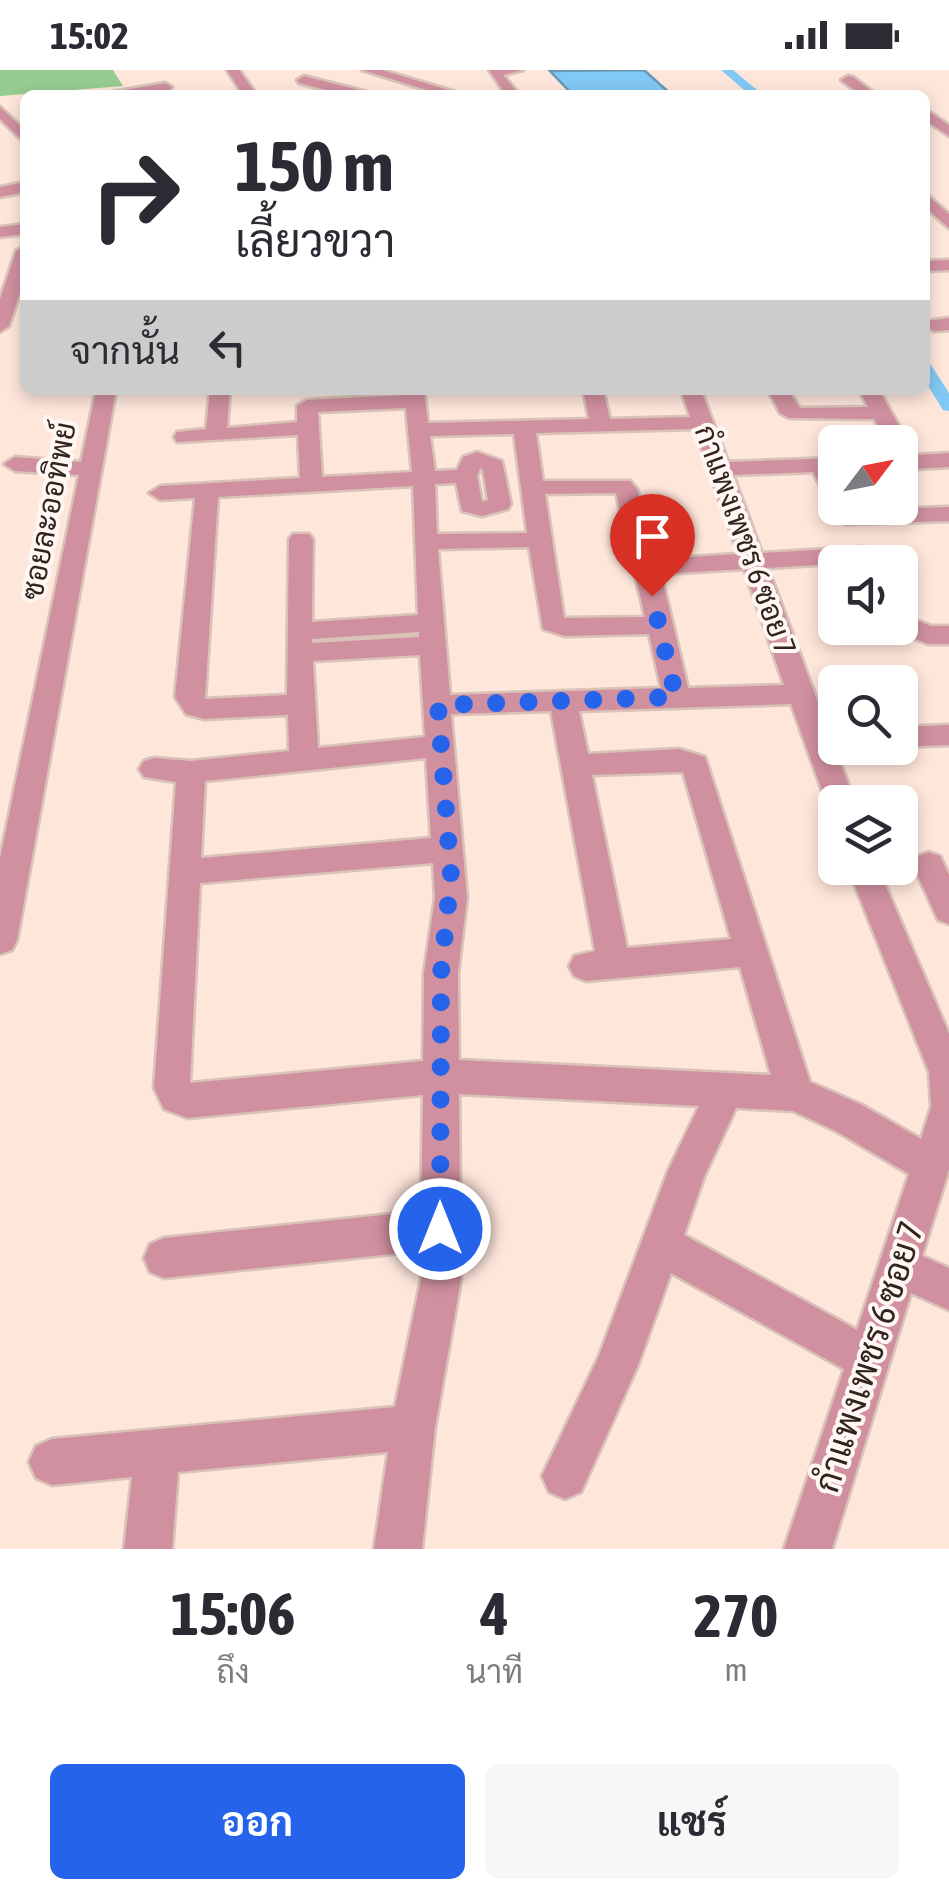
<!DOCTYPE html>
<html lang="th">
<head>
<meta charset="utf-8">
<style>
  :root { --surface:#fff; --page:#f7f7f7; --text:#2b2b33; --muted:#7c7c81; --accent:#2563eb }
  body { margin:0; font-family:"Asap Condensed",Sarabun,sans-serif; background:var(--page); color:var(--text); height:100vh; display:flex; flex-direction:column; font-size:38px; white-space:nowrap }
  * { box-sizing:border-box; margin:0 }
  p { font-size:32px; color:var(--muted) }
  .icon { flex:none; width:55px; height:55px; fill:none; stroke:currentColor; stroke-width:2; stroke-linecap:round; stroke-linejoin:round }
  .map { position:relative; height:1479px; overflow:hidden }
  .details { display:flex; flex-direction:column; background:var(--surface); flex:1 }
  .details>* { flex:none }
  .banner { position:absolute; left:20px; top:20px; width:910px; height:305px; border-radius:15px; box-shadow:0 5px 15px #0003; background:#fff; color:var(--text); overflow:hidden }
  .needle { width:65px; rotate:58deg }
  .controls { position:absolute; left:818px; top:355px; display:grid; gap:20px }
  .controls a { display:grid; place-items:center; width:100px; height:100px; border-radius:15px; background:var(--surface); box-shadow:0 5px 15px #0003; font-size:50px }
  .pin { position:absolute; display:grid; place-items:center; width:85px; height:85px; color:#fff; margin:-102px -42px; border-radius:50% 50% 50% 0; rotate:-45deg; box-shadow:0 0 10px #0007 }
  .pin .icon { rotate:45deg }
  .me { position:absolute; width:110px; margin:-55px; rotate:0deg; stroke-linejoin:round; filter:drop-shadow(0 0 8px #0008) }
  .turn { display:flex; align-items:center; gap:35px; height:210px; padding:0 50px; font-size:45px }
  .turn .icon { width:130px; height:130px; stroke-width:2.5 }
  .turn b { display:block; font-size:70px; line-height:85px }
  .then { display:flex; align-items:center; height:95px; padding:0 50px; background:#0003; gap:20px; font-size:38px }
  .eta { display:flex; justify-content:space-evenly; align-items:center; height:170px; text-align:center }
  .eta b { font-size:60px; font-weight:700; line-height:70px }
  .action { display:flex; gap:20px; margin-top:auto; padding:20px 50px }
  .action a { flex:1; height:115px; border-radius:15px; background:var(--accent); color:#fff; font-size:40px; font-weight:700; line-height:115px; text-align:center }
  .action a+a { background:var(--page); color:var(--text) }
  .status { display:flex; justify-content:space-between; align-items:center; height:70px; padding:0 50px; background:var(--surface); direction:ltr }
  .status svg { height:28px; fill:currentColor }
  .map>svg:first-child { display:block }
  .green { fill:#96cc90 }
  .water { fill:#82c8f4; stroke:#6a97b4; stroke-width:2.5 }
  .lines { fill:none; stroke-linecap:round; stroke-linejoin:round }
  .canal { fill:#82c8f4; fill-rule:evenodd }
  .minor-casing { stroke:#d9c3b9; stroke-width:5 }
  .minor { fill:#d0909f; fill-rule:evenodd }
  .route { stroke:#2563eb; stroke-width:18; stroke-dasharray:0 32.4 }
  .labels { text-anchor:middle; stroke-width:8; stroke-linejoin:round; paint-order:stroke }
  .street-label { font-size:30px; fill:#32241d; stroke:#fff7f3 }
  .near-street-label { font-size:35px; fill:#32241d; stroke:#fff7f3 }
</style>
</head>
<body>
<div class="status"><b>15:02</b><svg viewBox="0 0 49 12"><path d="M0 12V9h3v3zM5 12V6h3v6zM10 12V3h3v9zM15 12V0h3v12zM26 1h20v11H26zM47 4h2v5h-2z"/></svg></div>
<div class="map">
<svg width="949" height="1479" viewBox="0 0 949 1479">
  <rect width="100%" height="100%" fill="#fee6db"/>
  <!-- green -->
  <path class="green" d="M0 0H113L123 16 0 26Z"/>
  <!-- water -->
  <path class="water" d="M644 0 672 25H573L550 1Z"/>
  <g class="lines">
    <!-- canal -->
    <g class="canal">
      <path d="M721 0H733L763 25H750Z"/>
      <path d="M925 293 931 295 949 323V341L943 340 925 311Z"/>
    </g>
    <defs>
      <g id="minor">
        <path d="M227 0H239L257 25H243Z"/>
        <path d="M362 0H382L465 25H443Z"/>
        <path d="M489 0H523L503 5 520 25H506Z"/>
        <path d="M304 6 367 22 369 25H346L299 13 297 10Z"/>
        <path d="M848 6 853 7 877 25H861L841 10Z"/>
        <path d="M165 13 172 17 170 20 95 25Z"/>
        <path d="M0 37 25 60V73L0 49Z"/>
        <path d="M925 39 949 55V66L925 50Z"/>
        <path d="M25 112V122L0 127V117Z"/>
        <path d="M925 123 949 144V158L925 137Z"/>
        <path d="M25 154V164L0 167V157Z"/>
        <path d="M25 176V208L9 256 0 262V229L16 181Z"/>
        <path d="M949 190V200L925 201V191Z"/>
        <path d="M949 248V260L934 261 925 256 927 251Z"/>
        <path d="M96 320H116L17 870 12 880 0 884V789L79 405 15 401 4 394 15 387 81 392Z"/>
        <path d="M210 320H230L227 358 297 352V336L307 330 404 325V320H424L428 353 589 349 583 320H603L610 349 690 347 681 320H701L728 392 835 388V431L827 429 813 402 733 405 762 483 864 477 876 485 864 492 768 498 855 732H835V742L829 740 791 634 579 641 588 684 679 679 705 687 810 1012 862 1035 921 1069 931 1037 929 1002 848 798H878L949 964V1099L922 1186 949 1198V1240L911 1223 832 1479H784L844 1299 671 1203 638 1295 581 1422 565 1429 549 1422 542 1406 599 1286 668 1101 699 1036 459 1024 461 1209 435 1357 422 1479H374L388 1382 178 1402 172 1479H124L132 1407 52 1415 36 1408 29 1392 36 1376 52 1369 395 1337 421 1209V1181L164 1208 150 1202 144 1188 150 1174 164 1168 421 1141 423 1025 188 1048 164 1039 154 1018 176 712 144 707 139 699 144 691 154 688 191 691 289 681 288 645 204 649 186 644 175 627 195 428 160 430 149 423 160 416 300 408 298 365 177 372 174 367 177 362 206 359ZM406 338 412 402 322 407 318 342ZM695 359 738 484 657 489 637 419 630 411H543L536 363ZM514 364 527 463 437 464 435 414 456 413 462 441 482 446 508 439 511 434 502 391 477 382 463 387 457 400 435 401 430 366ZM480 398 483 400 488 430 482 432 477 406ZM413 416 418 545 312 552 313 469 309 464H293L289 469 287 625 205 629 218 427ZM616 423 645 547 564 548 545 424ZM529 477 543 559 565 566 649 564 661 618 450 625 438 479ZM744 499 784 615 688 618 661 504ZM419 562V567L312 573V569ZM420 585 425 667 318 678 313 591ZM551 641 595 881 574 886 569 896 574 906 586 911 740 897 771 1005 459 990 458 903 467 828 451 644ZM426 688 431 768 201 788 205 711ZM683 702 731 869 627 878 592 705ZM433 793 435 828 424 903 423 991 190 1013 200 813ZM736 1038 793 1041 836 1061 909 1104 857 1260 684 1165 704 1107Z"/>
        <path d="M768 320H788L800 338 868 337 859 320H879L908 372 900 378V372H887L874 349 789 348 780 343Z"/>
        <path d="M949 383V397L900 400V386Z"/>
        <path d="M949 437V451L846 454 834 447 846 440Z"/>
        <path d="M900 544 931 556H949V574H928L891 559 900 558Z"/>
        <path d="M949 655V675L900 677V657Z"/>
        <path d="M929 782 940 786 949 805V854L938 850 913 795 918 786Z"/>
      </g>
    </defs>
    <!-- minor casing -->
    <use href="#minor" class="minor-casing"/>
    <!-- minor -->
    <use href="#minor" class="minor"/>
  </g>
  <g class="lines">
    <!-- route -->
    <path class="route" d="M440 1159 441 903 451 806 438 635 676 627 652 526"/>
  </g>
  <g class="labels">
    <!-- street labels -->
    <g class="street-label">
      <text transform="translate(49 441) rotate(-79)" y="10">ซอยละออทิพย์</text>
      <text transform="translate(745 470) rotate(70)" y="10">กำแพงเพชร 6 ซอย 7</text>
    </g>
    <!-- near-street labels -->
    <g class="near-street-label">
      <text transform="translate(869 1287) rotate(-72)" y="12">กำแพงเพชร 6 ซอย 7</text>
    </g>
  </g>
</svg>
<div class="controls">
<a><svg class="needle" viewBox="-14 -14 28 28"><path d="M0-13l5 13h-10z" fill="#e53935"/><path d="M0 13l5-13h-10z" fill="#7c7c81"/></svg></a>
<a><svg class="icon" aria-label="sound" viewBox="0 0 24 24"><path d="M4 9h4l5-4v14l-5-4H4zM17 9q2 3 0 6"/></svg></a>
<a><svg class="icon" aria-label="search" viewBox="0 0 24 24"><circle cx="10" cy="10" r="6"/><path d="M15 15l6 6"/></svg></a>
<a><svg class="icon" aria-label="layers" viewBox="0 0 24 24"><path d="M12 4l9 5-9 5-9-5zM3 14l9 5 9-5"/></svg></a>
</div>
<div class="pin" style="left:652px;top:526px;background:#d93025"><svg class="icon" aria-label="arrive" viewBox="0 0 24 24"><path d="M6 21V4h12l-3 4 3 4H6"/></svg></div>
<svg class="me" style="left:440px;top:1159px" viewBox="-20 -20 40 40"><circle r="17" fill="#2563eb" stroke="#fff" stroke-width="3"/><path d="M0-11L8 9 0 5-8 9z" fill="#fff"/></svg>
<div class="banner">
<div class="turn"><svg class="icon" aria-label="right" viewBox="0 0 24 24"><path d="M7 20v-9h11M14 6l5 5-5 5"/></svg><div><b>150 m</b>เลี้ยวขวา</div></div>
<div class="then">จากนั้น<svg class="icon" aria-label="left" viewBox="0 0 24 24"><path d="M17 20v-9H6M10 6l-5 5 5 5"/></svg></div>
</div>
</div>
<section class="details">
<div class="eta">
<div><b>15:06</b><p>ถึง</p></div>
<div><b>4</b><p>นาที</p></div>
<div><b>270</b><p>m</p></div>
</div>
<div class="action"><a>ออก</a><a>แชร์</a></div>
</section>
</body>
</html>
